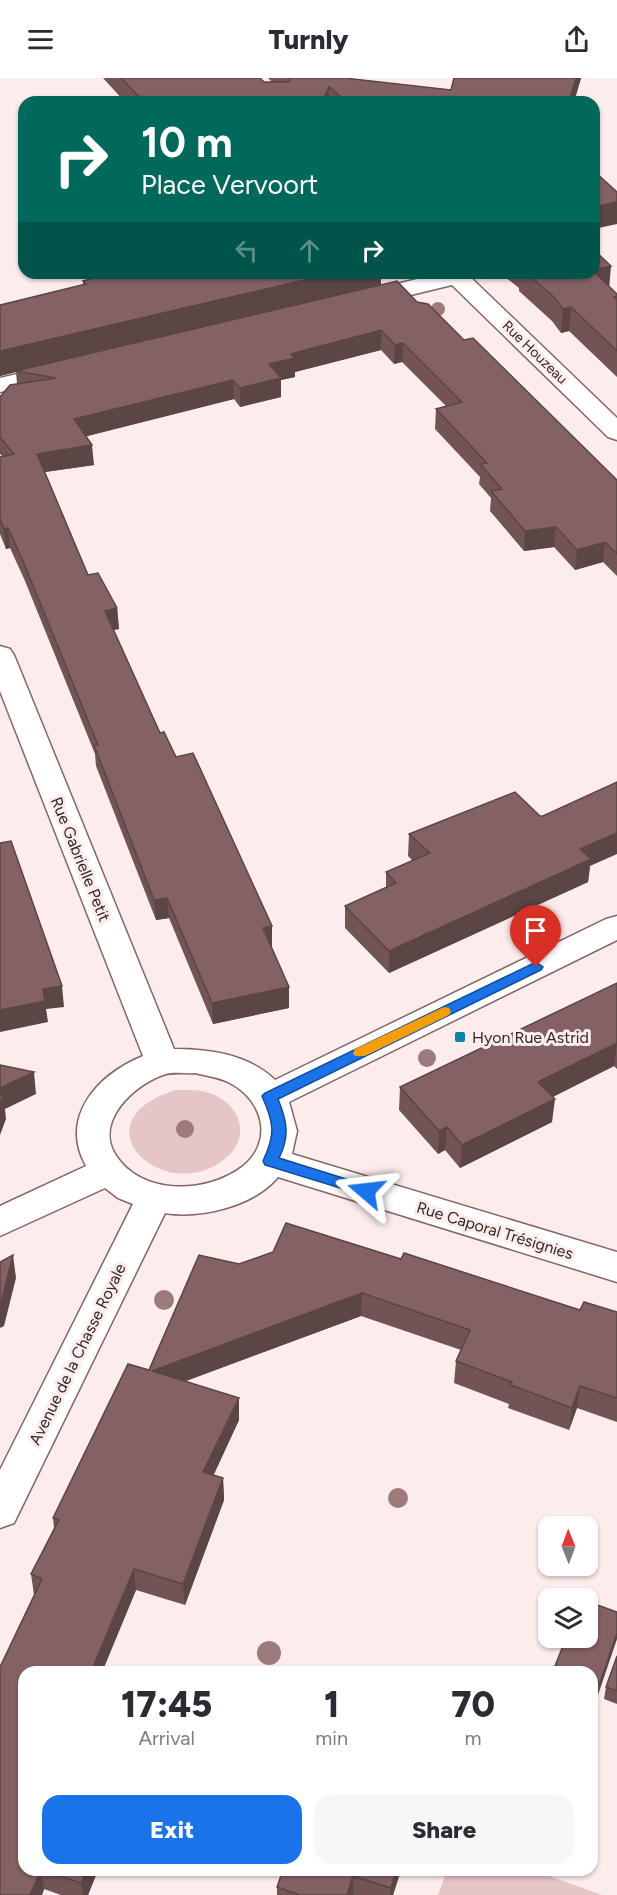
<!DOCTYPE html>
<html lang="en">
<head>
<meta charset="utf-8">
<style>
  :root { --surface:#fff; --page:#f7f7f7; --text:#2b2b33; --muted:#7c7c81; --accent:#1a73e8 }
  body { margin:0; font-family:Figtree,sans-serif; background:var(--page); color:var(--text); height:100vh; display:flex; flex-direction:column; font-size:22px; white-space:nowrap }
  * { box-sizing:border-box; margin:0 }
  p { font-size:20px; color:var(--muted) }
  .icon { flex:none; width:33px; height:33px; fill:none; stroke:currentColor; stroke-width:2; stroke-linecap:round; stroke-linejoin:round }
  .map { position:relative; flex:1; overflow:hidden }
  .sheet { position:absolute; left:18px; top:1588px; width:580px; height:210px; display:flex; flex-direction:column; background:var(--surface); border-radius:18px; box-shadow:0 2px 4px #0004 }
  .sheet>* { flex:none }
  .top-card { position:absolute; left:18px; top:18px; width:582px; height:183px; border-radius:18px; box-shadow:0 2px 4px #0004; background:#00695c; color:#fff; overflow:hidden }
  .needle { width:39px; rotate:359deg }
  .fabs { position:absolute; left:538px; top:1438px; display:grid; gap:12px }
  .fabs a { display:grid; place-items:center; width:60px; height:60px; border-radius:12px; background:var(--surface); box-shadow:0 2px 4px #0004; font-size:30px }
  .pin { position:absolute; display:grid; place-items:center; width:51px; height:51px; color:#fff; margin:-62px -26px; border-radius:50% 50% 50% 0; rotate:-45deg; box-shadow:0 0 6px #0007 }
  .pin .icon { rotate:45deg }
  .me { position:absolute; width:66px; margin:-33px; rotate:287deg; stroke-linejoin:round; filter:drop-shadow(0 0 4px #0008) }
  .turn { display:flex; align-items:center; gap:21px; height:126px; padding:0 24px; font-size:27px }
  .turn .icon { width:78px; height:78px; stroke-width:2.5 }
  .turn b { display:block; font-size:42px; line-height:51px }
  .lanes { display:flex; align-items:center; height:57px; padding:0 24px; background:#0003; justify-content:center; gap:30px; direction:ltr }
  .lanes .off { opacity:.35 }
  .eta { display:flex; justify-content:space-evenly; align-items:center; height:102px; text-align:center }
  .eta b { font-size:36px; font-weight:800; line-height:42px }
  .button { display:flex; gap:12px; margin-top:auto; padding:12px 24px }
  .button a { flex:1; height:69px; border-radius:18px; background:var(--accent); color:#fff; font-size:24px; font-weight:800; line-height:69px; text-align:center }
  .button a+a { background:var(--page); color:var(--text) }
  header { display:flex; justify-content:space-between; align-items:center; height:78px; padding:0 24px; background:var(--surface); font-size:27px; font-weight:800 }
  .map>svg:first-child { display:block }
  .green { fill:#e5c5c5 }
  .lines { fill:none; stroke-linecap:round; stroke-linejoin:round }
  .minor-casing { stroke:#876566; stroke-width:3 }
  .minor { fill:#fff; fill-rule:evenodd }
  .tree { fill:#9d7b7d }
  .wall { fill:#725455 }
  .shaded-wall { fill:#5c4545 }
  .building { fill:#846263; stroke:#5c4545; stroke-width:1.5 }
  .route { fill:#1a73e8; stroke:#114b97; stroke-width:1.5 }
  .slow { fill:#f59e0b }
  .poi-dot { fill:#0b82a8; stroke:#fdecec; stroke-width:2 }
  .labels { text-anchor:middle; stroke-width:6; stroke-linejoin:round; paint-order:stroke }
  .far-street-label { font-size:14px; fill:#342626; stroke:#fdecec }
  .street-label { font-size:16px; fill:#342626; stroke:#fdecec }
  .poi-label { font-size:16px; fill:#342626; stroke:#fdecec; text-anchor:start }
</style>
</head>
<body>
<header><svg class="icon" aria-label="menu" viewBox="0 0 24 24"><path d="M4 6h16M4 12h16M4 18h16"/></svg>Turnly<svg class="icon" aria-label="share" viewBox="0 0 24 24"><path d="M12 15V3M7 8l5-5 5 5M5 13v7h14v-7"/></svg></header>
<div class="map">
<svg width="617" height="1817" viewBox="0 0 617 1817">
  <rect width="100%" height="100%" fill="#fdecec"/>
  <!-- green -->
  <g class="green">
    <path d="M176 1012C188 1012 201 1011 212 1016 241 1028 251 1059 226 1080 166 1131 72 1044 176 1012Z"/>
    <path d="M447 1793H535L602 1817H438Z"/>
  </g>
  <g class="lines">
    <defs>
      <g id="minor">
        <path d="M441 195H466L617 340V362L608 359 452 207 361 229 353 227 349 222 353 217Z"/>
        <path d="M60 286 69 288 72 293 69 298 0 314V300Z"/>
        <path d="M0 568 10 571 14 577 174 971C209 971 248 976 275 1002L606 841 617 838V862L289 1024 297 1053 292 1076 617 1174V1204L278 1099C254 1128 201 1141 165 1135L14 1445 0 1450V1392L133 1126 118 1120 105 1110 0 1158V1128L86 1088C59 1039 97 997 143 978L0 613ZM195 995C207 998 219 999 230 1005 264 1023 274 1064 242 1089 206 1116 141 1118 115 1076 95 1043 134 1007 163 997 173 993 185 996 195 995Z"/>
      </g>
    </defs>
    <!-- minor casing -->
    <use href="#minor" class="minor-casing"/>
    <!-- minor -->
    <use href="#minor" class="minor"/>
  </g>
  <!-- trees -->
  <g class="tree">
    <circle cx="438" cy="231" r="7"/>
    <circle cx="427" cy="980" r="9"/>
    <circle cx="185" cy="1051" r="9"/>
    <circle cx="164" cy="1222" r="10"/>
    <circle cx="398" cy="1420" r="10"/>
    <circle cx="269" cy="1575" r="12"/>
  </g>
  <!-- wall -->
  <g class="wall">
    <path d="M103 0H260L264 4H272L268 0H344L451 12 581 0 574 24H125Z"/>
    <path d="M114 195H381V207L417 224 464 262 617 402V498L603 484 575 492 554 469 524 473 490 433 491 420 479 406 480 399 435 351 436 331 446 328 402 284 394 286 381 272 295 294V299L281 302V319L240 329 234 321 86 358 94 387 45 394 88 497 117 530 119 551 113 552 160 655 272 868 271 869 289 930 213 946 169 840 156 842 96 688 95 676 25 503 10 470 6 471 0 456V379L2 378 0 376V319L17 306 16 294 0 298V227L83 207V203Z"/>
    <path d="M500 195H594L609 208 617 216V299L569 253 561 255 552 243 519 213V210Z"/>
    <path d="M409 756 590 788 588 804 389 895 345 850V828L386 809V794L413 783 408 778Z"/>
    <path d="M617 905V991L614 988 553 1019 552 1044 460 1090 445 1072 438 1076 399 1032 400 1009Z"/>
    <path d="M286 1145 401 1181 404 1175 580 1232 584 1224 617 1234V1344L577 1330 569 1352 508 1330 509 1326 454 1305 456 1283 461 1272 361 1238 185 1303 239 1320V1342L213 1397 223 1400 224 1422 185 1527 136 1512 102 1594H24V1792H98L88 1817H61L44 1811 42 1817H0V1589L34 1517 31 1496 54 1450 53 1440 128 1286 149 1292 199 1177 239 1186 273 1174Z"/>
    <path d="M617 1534 598 1617 592 1615V1594H555V1588Z"/>
    <path d="M617 1578V1626L604 1621 606 1609Z"/>
    <path d="M283 1792H401L393 1817H277V1809Z"/>
  </g>
  <!-- shaded-wall -->
  <g class="shaded-wall">
    <path d="M576 0H581L574 24H569Z"/>
    <path d="M329 9V24H322Z"/>
    <path d="M617 124V146L594 151V129Z"/>
    <path d="M611 188 609 212 594 195V192Z"/>
    <path d="M334 195H381V207L16 293V294L0 298V273Z"/>
    <path d="M571 229 569 253 561 255 563 231Z"/>
    <path d="M381 252V272L295 294V299L281 302V319L240 329V310L269 286 291 276Z"/>
    <path d="M403 265 402 284 394 286 395 267Z"/>
    <path d="M233 302 234 321 76 361 74 341Z"/>
    <path d="M92 367 94 387 38 395 37 376Z"/>
    <path d="M556 449 554 469 524 473 525 453Z"/>
    <path d="M8 450 10 470 6 471 4 451Z"/>
    <path d="M605 464 603 484 575 492 577 472Z"/>
    <path d="M117 530 119 551 106 553 105 533Z"/>
    <path d="M617 755V776L590 788 588 804 389 895V873L580 771Z"/>
    <path d="M167 820 169 840 156 842 154 822Z"/>
    <path d="M272 848V868L263 871V850Z"/>
    <path d="M62 908 64 929 46 931 48 944 0 954V932L43 911Z"/>
    <path d="M289 909V930L213 946 212 925Z"/>
    <path d="M617 965 614 988 536 1027 538 1004Z"/>
    <path d="M34 994 36 1016 5 1031 6 1041 0 1057V1010Z"/>
    <path d="M555 1021 552 1044 460 1090 462 1067Z"/>
    <path d="M447 1049 445 1072 438 1076 439 1053Z"/>
    <path d="M13 1177 16 1200 4 1248 0 1250V1225Z"/>
    <path d="M362 1215 361 1238 154 1315 152 1293Z"/>
    <path d="M580 1308 577 1330 569 1352 572 1330Z"/>
    <path d="M239 1320V1342L205 1416 203 1394Z"/>
    <path d="M223 1400 224 1422 185 1527 183 1506Z"/>
    <path d="M134 1491 136 1512 102 1594H91Z"/>
    <path d="M617 1555V1561L598 1617 600 1605Z"/>
    <path d="M41 1792 44 1811 42 1817H30Z"/>
    <path d="M87 1792H98L88 1817H83L81 1805Z"/>
    <path d="M396 1792H401L393 1817H390L391 1810Z"/>
    <path d="M353 1798V1817H347Z"/>
  </g>
  <!-- building -->
  <g class="building">
    <path d="M121 0H260L264 4H288L290 2 288 0H344L451 12 454 0H576L569 24H347L329 9 322 24H144Z"/>
    <path d="M594 93 617 114V124L594 129Z"/>
    <path d="M594 172 611 188 594 192Z"/>
    <path d="M594 194 617 216V219H614L617 222V273L571 229 563 231 554 219 526 195H594Z"/>
    <path d="M114 195H334L0 273V227L86 206 83 203Z"/>
    <path d="M397 203 417 224 428 226 464 262 473 260 617 402V476L605 464 577 472 556 449 525 453 491 413 502 411 480 386 487 385 436 331 462 324 403 265 395 267 381 252 291 276 295 280 269 286 281 300 240 310 233 302 74 341 92 367 37 376 88 497 98 495 117 530 105 533 160 655 164 654 176 679 193 675 272 848 263 850 289 909 212 925 167 820 154 822 94 667H98L23 483 8 450 4 451 0 441V379L14 376 0 359V319L10 307 56 300 16 293Z"/>
    <path d="M617 704V755L580 771 591 781 389 873 345 828 396 805 386 794 430 775 409 756 515 714 540 738H543Z"/>
    <path d="M11 763 62 908 43 911 45 923 0 932V765Z"/>
    <path d="M617 905V965L538 1004 555 1021 462 1067 447 1049 439 1053 400 1009Z"/>
    <path d="M0 987 34 994 0 1010Z"/>
    <path d="M0 1014 3 1019 0 1028Z"/>
    <path d="M286 1145 401 1181 404 1175 580 1232 584 1224 617 1234V1320L580 1308 572 1330 511 1307 512 1304 456 1283 470 1252 362 1215 152 1293 239 1320 203 1394 223 1400 183 1506 134 1491 91 1594H24V1792H41L30 1817H0V1589L42 1501 31 1496 59 1442 53 1440 128 1286 149 1292 199 1177 239 1186 273 1174Z"/>
    <path d="M13 1177 1 1225H0V1184Z"/>
    <path d="M589 1524 617 1534V1555L600 1605 592 1602V1594H572L555 1588 566 1560H588V1528Z"/>
    <path d="M617 1578V1613L606 1609Z"/>
    <path d="M43 1792H87L81 1805Z"/>
    <path d="M283 1792H396L391 1810 353 1798 347 1817H300L277 1809Z"/>
  </g>
  <!-- route -->
  <path class="route" d="M536 884 543 889 541 892 278 1021C287 1043 290 1058 279 1080L372 1109 374 1113 372 1117 366 1118 265 1087 263 1083C276 1056 274 1045 262 1018L265 1015Z"/>
  <!-- slow -->
  <path class="slow" d="M444 929 449 930 451 934 449 937 365 978H355L353 975 355 971Z"/>
  <!-- markers -->
  <rect class="poi-dot" x="454" y="953" width="12" height="12" rx="3"/>
  <g class="labels">
    <!-- far-street labels -->
    <g class="far-street-label">
      <text transform="translate(535 274) rotate(44)" y="5">Rue Houzeau</text>
    </g>
    <!-- street labels -->
    <g class="street-label">
      <text transform="translate(81 781) rotate(68)" y="6">Rue Gabrielle Petit</text>
      <text transform="translate(495 1152) rotate(17)" y="6">Rue Caporal Trésignies</text>
      <text transform="translate(77 1276) rotate(-64)" y="6">Avenue de la Chasse Royale</text>
    </g>
    <!-- poi labels -->
    <g class="poi-label">
      <text x="472" y="965">Hyon Rue Astrid</text>
    </g>
  </g>
</svg>
<div class="fabs">
<a><svg class="needle" viewBox="-14 -14 28 28"><path d="M0-13l5 13h-10z" fill="#e53935"/><path d="M0 13l5-13h-10z" fill="#7c7c81"/></svg></a>
<a><svg class="icon" aria-label="layers" viewBox="0 0 24 24"><path d="M12 4l9 5-9 5-9-5zM3 14l9 5 9-5"/></svg></a>
</div>
<div class="pin" style="left:536px;top:889px;background:#d93025"><svg class="icon" aria-label="arrive" viewBox="0 0 24 24"><path d="M6 21V4h12l-3 4 3 4H6"/></svg></div>
<svg class="me" style="left:366px;top:1113px" viewBox="-20 -20 40 40"><path d="M0-17L14 15 0 8-14 15z" fill="#1a73e8" stroke="#fff" stroke-width="4"/></svg>
<div class="top-card">
<div class="turn"><svg class="icon" aria-label="right" viewBox="0 0 24 24"><path d="M7 20v-9h11M14 6l5 5-5 5"/></svg><div><b>10 m</b>Place Vervoort</div></div>
<div class="lanes"><svg class="icon off" aria-label="left" viewBox="0 0 24 24"><path d="M17 20v-9H6M10 6l-5 5 5 5"/></svg><svg class="icon off" aria-label="ahead" viewBox="0 0 24 24"><path d="M12 20V5M6 11l6-6 6 6"/></svg><svg class="icon" aria-label="right" viewBox="0 0 24 24"><path d="M7 20v-9h11M14 6l5 5-5 5"/></svg></div>
</div>
<section class="sheet">
<div class="eta">
<div><b>17:45</b><p>Arrival</p></div>
<div><b>1</b><p>min</p></div>
<div><b>70</b><p>m</p></div>
</div>
<div class="button"><a>Exit</a><a>Share</a></div>
</section>
</div>
</body>
</html>
